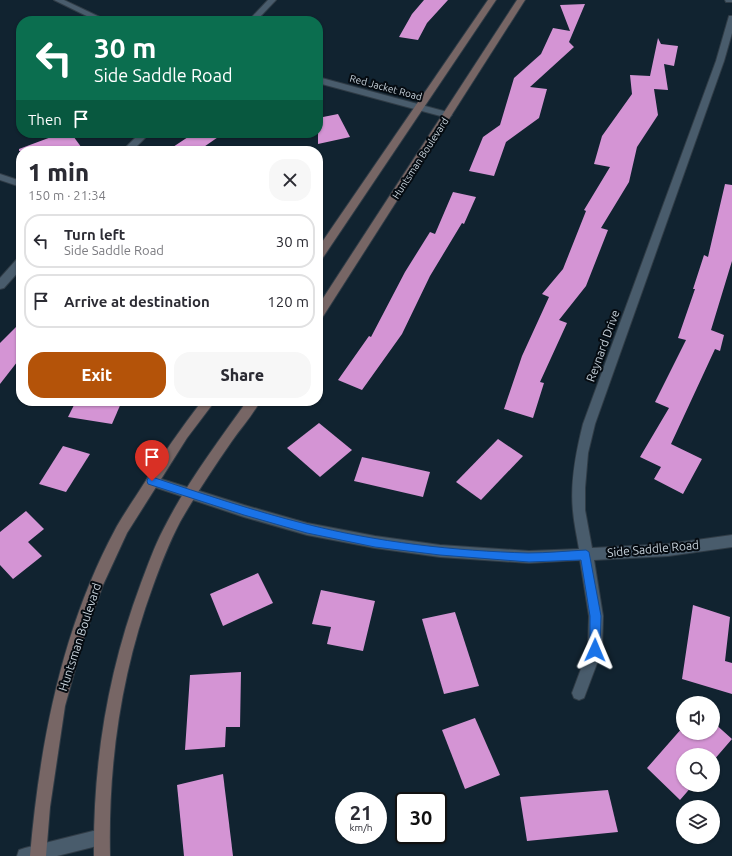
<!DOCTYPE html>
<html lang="en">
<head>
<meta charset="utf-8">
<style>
  :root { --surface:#fff; --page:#f7f7f7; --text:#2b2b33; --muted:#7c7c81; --line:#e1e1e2; --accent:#b45309 }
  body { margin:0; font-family:Ubuntu,sans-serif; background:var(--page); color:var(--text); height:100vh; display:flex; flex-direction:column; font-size:15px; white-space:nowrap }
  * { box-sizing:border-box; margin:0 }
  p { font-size:13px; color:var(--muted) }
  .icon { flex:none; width:22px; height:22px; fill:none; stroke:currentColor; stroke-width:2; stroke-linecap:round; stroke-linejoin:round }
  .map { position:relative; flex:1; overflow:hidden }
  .details { position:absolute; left:16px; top:146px; width:307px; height:260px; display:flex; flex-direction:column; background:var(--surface); border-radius:16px; box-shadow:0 1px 3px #0004 }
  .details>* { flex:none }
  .hud { position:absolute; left:16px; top:16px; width:307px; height:122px; border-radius:16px; box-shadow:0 1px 3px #0004; background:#0b6e4f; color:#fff; overflow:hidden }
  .controls { position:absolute; left:676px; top:696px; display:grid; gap:8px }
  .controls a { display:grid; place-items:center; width:44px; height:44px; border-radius:50%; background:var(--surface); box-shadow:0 1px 3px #0004; font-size:20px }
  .speed { position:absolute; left:335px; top:792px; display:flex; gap:8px; font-size:20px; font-weight:700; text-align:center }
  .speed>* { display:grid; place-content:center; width:52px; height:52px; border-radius:50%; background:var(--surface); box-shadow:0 1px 3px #0004; line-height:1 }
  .speed small { font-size:10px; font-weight:400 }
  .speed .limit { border:2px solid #111; border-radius:6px; background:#fff; color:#111 }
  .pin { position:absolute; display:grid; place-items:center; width:34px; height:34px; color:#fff; margin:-41px -17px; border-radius:50% 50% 50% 0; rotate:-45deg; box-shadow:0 0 4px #0007 }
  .pin .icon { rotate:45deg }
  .me { position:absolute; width:44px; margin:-22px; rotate:1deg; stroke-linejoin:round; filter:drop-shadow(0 0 3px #0008) }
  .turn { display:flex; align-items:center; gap:14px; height:84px; padding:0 12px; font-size:18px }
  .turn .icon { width:52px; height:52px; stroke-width:2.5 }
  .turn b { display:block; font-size:28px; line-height:34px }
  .then { display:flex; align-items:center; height:38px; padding:0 12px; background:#0003; gap:8px; font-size:15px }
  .round { display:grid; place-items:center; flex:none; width:42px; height:42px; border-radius:16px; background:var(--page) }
  .head { display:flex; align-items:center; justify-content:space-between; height:68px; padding:0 12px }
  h1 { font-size:24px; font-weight:800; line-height:30px }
  .button { display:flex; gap:8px; margin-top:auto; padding:8px 12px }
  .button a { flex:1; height:46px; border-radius:16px; background:var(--accent); color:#fff; font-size:16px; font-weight:800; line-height:46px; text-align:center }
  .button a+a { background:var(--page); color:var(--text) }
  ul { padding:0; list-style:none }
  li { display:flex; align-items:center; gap:12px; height:54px; margin:0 8px 6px; padding:0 4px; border:2px solid var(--line); border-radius:16px }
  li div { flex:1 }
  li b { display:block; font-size:15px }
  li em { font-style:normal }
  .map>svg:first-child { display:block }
  .building { fill:#d494d4 }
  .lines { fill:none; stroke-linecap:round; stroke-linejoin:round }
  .street-casing { stroke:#303c46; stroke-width:2 }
  .secondary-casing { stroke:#303c46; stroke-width:2 }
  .street { fill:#495c6c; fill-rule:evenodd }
  .secondary { fill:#776665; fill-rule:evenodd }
  .route { fill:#1a73e8; stroke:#114b97 }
  .labels { text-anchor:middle; stroke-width:4; stroke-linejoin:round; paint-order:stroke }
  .far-street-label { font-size:10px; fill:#c8d3dc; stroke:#050b11 }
  .street-label { font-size:12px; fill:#c8d3dc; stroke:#050b11 }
</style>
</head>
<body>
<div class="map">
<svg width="732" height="856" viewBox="0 0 732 856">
  <rect width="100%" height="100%" fill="#112330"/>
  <!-- building -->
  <g class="building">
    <path d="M424 0H448L427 23 418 40 399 37 412 14Z"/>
    <path d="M585 4 569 42 574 47 530 87 547 89 539 118 506 142 494 176 469 171 483 137 500 125 514 78 541 54 553 28 570 31 560 5Z"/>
    <path d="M658 38 661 44 678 46 674 66 664 64 668 90 654 89 658 115 637 147 629 182 601 228 608 230 586 286 559 320 567 323 540 382 544 383 533 418 504 409 522 356 549 297 542 294 563 269 586 211 584 210 610 167 594 164 602 136 632 94 630 75 650 76Z"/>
    <path d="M338 114 350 137 318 144V118Z"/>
    <path d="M62 133H71L84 151H19V149Z"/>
    <path d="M194 133H224L198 151H167Z"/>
    <path d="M725 184 732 185V261L711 330 724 335 720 351 715 349 671 444 702 459 683 494 654 479 661 467 640 457 669 408 655 402 686 340 678 338 695 289H693L704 255 708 257Z"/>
    <path d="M453 192 476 197 464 224 462 223 430 276 402 334 362 390 338 380 369 336 371 337 405 272 430 232 435 234Z"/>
    <path d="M21 322V357L0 384V343Z"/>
    <path d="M76 401H122L112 424 68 417Z"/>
    <path d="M319 423 352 450 320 477 287 448Z"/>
    <path d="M498 439 523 456 481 500 456 482Z"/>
    <path d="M63 446 90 454 66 492 39 484Z"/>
    <path d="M362 457 430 472 423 497 354 481Z"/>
    <path d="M26 511 44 529 28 542 42 556 13 579 0 565V532Z"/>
    <path d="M258 573 273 603 223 626 210 594Z"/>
    <path d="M321 590 375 601 363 651 327 644 331 627 312 624Z"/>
    <path d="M693 605 730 617 725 661 732 663V694L682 679Z"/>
    <path d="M455 612 479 686 444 694 422 619Z"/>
    <path d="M241 672 240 727H226L225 747 185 750 190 675Z"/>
    <path d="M475 718 500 775 465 789 442 730Z"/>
    <path d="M713 722 732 739 713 761V755H683V785H693L680 800 647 768 683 727V733H713Z"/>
    <path d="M223 774 233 856H184L177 785Z"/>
    <path d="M608 790 618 832 527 841 520 797Z"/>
  </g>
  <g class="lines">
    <defs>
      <g id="street">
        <path d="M54 0H64L108 21H97Z"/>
        <path d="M268 0H276L256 21H248Z"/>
        <path d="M725 0H732V2H726Z"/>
        <path d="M729 16H732V33L724 61 595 424 588 453 585 488V510L592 548 668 544 732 535V547L668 556 594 560 603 616 602 650 584 698 579 700 574 698 572 693 588 650 589 616 580 560 529 563 440 557 375 548 307 535 244 517 148 485 146 481 148 477 152 476 244 505 307 523 375 536 440 545 529 551 579 549C577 536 574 524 573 511 570 482 576 452 583 424L716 61Z"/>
        <path d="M318 77 451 113 452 115 448 118 318 83Z"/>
        <path d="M140 133H150L132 151H122Z"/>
        <path d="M0 174 21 181V187L0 180Z"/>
        <path d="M21 258V269L4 288 0 289V278L17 259Z"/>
        <path d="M101 829 107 831 109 837 107 843 101 845 57 856H17L19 850 25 848Z"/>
      </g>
      <g id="secondary">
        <path d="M488 0H496L322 259 318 260V248Z"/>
        <path d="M517 0H525L322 318 318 319V306Z"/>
        <path d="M202 401H215L187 438 127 533 103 585 83 641 65 706 50 807 46 856H30C40 742 62 627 117 526 125 512 135 498 143 485 162 456 181 428 202 401Z"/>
        <path d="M247 401H260C253 415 241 428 232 441 214 467 196 494 180 522 169 543 161 564 153 586 121 673 108 764 110 856H94C93 762 108 671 141 583 148 565 154 547 163 530 186 484 217 443 247 401Z"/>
      </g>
    </defs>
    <!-- street casing -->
    <use href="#street" class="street-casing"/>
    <!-- secondary casing -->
    <use href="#secondary" class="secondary-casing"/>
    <!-- street -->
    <use href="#street" class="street"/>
    <!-- secondary -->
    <use href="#secondary" class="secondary"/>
  </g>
  <!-- route -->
  <path class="route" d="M152 477C203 494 254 511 306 524 376 542 455 551 528 553 547 553 566 551 586 550L589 552 601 616 600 650 599 653 595 655 591 653 590 650V616L581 560 529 562 440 555 375 547 307 533 244 515 148 484 147 481 148 478Z"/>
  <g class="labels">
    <!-- far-street labels -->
    <g class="far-street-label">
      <text transform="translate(386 87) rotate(15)" y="4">Red Jacket Road</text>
      <text transform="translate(420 158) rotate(-57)" y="4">Huntsman Boulevard</text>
    </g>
    <!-- street labels -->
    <g class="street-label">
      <text transform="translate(603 346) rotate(-70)" y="4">Reynard Drive</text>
      <text transform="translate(653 549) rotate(-5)" y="4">Side Saddle Road</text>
      <text transform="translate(80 637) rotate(-72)" y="4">Huntsman Boulevard</text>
    </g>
  </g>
</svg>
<div class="controls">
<a><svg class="icon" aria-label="sound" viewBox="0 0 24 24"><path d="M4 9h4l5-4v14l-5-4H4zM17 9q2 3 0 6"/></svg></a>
<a><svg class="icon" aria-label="search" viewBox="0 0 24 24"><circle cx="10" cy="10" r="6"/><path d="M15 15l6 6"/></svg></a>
<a><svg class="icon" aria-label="layers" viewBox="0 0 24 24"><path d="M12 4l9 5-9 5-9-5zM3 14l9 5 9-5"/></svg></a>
</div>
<div class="speed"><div>21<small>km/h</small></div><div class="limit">30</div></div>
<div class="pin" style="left:152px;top:481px;background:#d93025"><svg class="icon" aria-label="arrive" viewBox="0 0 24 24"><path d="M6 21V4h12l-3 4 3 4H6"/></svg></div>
<svg class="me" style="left:595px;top:650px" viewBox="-20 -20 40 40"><path d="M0-17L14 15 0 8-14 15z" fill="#1a73e8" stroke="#fff" stroke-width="4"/></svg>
<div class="hud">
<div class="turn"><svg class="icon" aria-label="left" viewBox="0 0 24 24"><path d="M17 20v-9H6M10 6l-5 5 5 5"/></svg><div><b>30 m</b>Side Saddle Road</div></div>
<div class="then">Then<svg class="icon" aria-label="arrive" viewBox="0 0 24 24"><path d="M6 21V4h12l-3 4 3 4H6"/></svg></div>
</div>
<section class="details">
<div class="head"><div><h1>1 min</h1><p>150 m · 21:34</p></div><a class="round"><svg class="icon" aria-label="close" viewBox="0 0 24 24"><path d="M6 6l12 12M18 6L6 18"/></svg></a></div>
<ul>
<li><svg class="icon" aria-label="left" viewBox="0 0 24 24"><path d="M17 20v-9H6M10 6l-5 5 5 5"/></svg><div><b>Turn left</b><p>Side Saddle Road</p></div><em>30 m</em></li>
<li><svg class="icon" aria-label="arrive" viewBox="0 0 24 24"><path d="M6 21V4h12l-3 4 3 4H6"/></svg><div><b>Arrive at destination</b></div><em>120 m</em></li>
</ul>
<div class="button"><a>Exit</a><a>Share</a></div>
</section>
</div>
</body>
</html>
